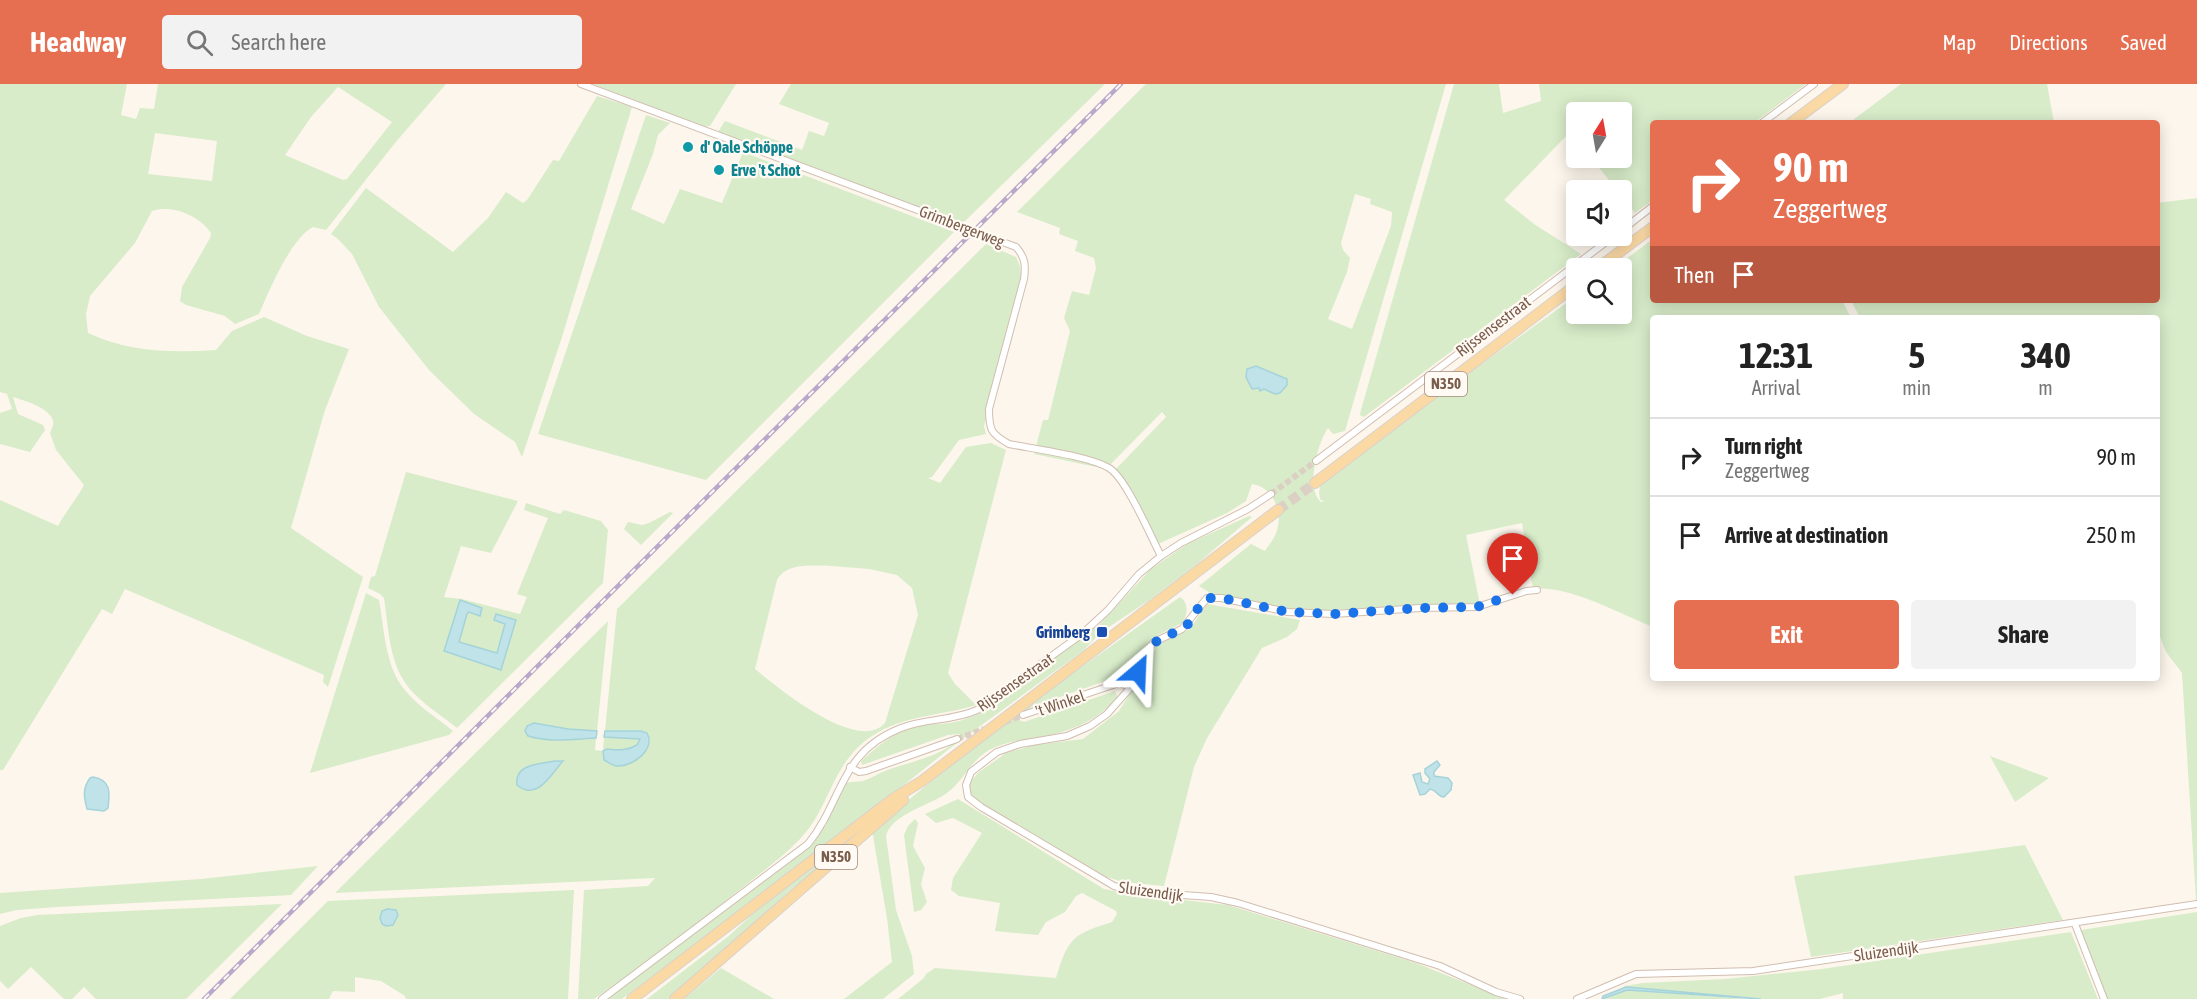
<!DOCTYPE html>
<html lang="en">
<head>
<meta charset="utf-8">
<style>
  :root { --surface:#fff; --page:#f2f2f2; --text:#222; --muted:#767676; --line:#e0e0e0; --accent:#e76f51 }
  body { margin:0; font-family:"Asap Condensed",sans-serif; background:var(--page); color:var(--text); height:100vh; display:flex; flex-direction:column; font-size:22px; white-space:nowrap }
  * { box-sizing:border-box; margin:0 }
  p { font-size:20px; color:var(--muted) }
  .icon { flex:none; width:33px; height:33px; fill:none; stroke:currentColor; stroke-width:2; stroke-linecap:round; stroke-linejoin:round }
  .map { position:relative; flex:1; overflow:hidden }
  .side { position:absolute; left:1650px; top:231px; width:510px; height:366px; display:flex; flex-direction:column; background:var(--surface); border-radius:6px; box-shadow:0 3px 15px #0003 }
  .side>* { flex:none }
  .banner { position:absolute; left:1650px; top:36px; width:510px; height:183px; border-radius:6px; box-shadow:0 3px 15px #0003; background:#e76f51; color:#fff; overflow:hidden }
  .needle { width:39px; rotate:11deg }
  .buttons { position:absolute; left:1566px; top:18px; display:grid; gap:12px }
  .buttons a { display:grid; place-items:center; width:66px; height:66px; border-radius:6px; background:var(--surface); box-shadow:0 3px 15px #0003; font-size:30px }
  .pin { position:absolute; display:grid; place-items:center; width:51px; height:51px; color:#fff; margin:-62px -26px; border-radius:50% 50% 50% 0; rotate:-45deg; box-shadow:0 0 6px #0007 }
  .pin .icon { rotate:45deg }
  .me { position:absolute; width:66px; margin:-33px; rotate:26deg; stroke-linejoin:round; filter:drop-shadow(0 0 4px #0008) }
  .turn { display:flex; align-items:center; gap:21px; height:126px; padding:0 24px; font-size:27px }
  .turn .icon { width:78px; height:78px; stroke-width:2.5 }
  .turn b { display:block; font-size:42px; line-height:51px }
  .then { display:flex; align-items:center; height:57px; padding:0 24px; background:#0003; gap:12px; font-size:22px }
  .eta { display:flex; justify-content:space-evenly; align-items:center; height:102px; text-align:center }
  .eta b { font-size:36px; font-weight:700; line-height:42px }
  .action { display:flex; gap:12px; margin-top:auto; padding:12px 24px }
  .action a { flex:1; height:69px; border-radius:6px; background:var(--accent); color:#fff; font-size:24px; font-weight:700; line-height:69px; text-align:center }
  .action a+a { background:var(--page); color:var(--text) }
  ul { padding:0; list-style:none }
  li { display:flex; align-items:center; gap:18px; height:78px; padding:0 24px; border-top:2px solid var(--line) }
  li div { flex:1 }
  li b { display:block; font-size:22px }
  li em { font-style:normal }
  header { display:flex; align-items:center; gap:36px; box-sizing:border-box; height:84px; padding:0 30px; background:var(--accent); color:#fff }
  header strong { font-size:28px }
  nav { display:flex; gap:33px; margin-inline-start:auto; font-size:21px }
  .search { width:420px; height:54px; background:var(--page); display:flex; align-items:center; gap:15px; box-sizing:border-box; padding:0 21px; border-radius:6px; color:var(--muted); font-size:22px }
  .map>svg:first-child { display:block }
  .green { fill:#d8ecc9; fill-rule:evenodd }
  .water { fill:#bfe3e8; stroke:#a5d3da; stroke-width:1.5 }
  .lines { fill:none; stroke-linecap:round; stroke-linejoin:round }
  .minor-tunnel { stroke:#dcd0c4; stroke-width:6; stroke-dasharray:6 3; stroke-linecap:butt }
  .primary-tunnel { stroke:#dcd0c4; stroke-width:10; stroke-dasharray:10 5; stroke-linecap:butt }
  .minor-casing { stroke:#d1beb0; stroke-width:8 }
  .primary-casing { stroke:#dad1cd; stroke-width:12 }
  .minor { stroke:#fff; stroke-width:6 }
  .primary { stroke:#fbd9a5; stroke-width:10 }
  .rail-casing { stroke:#b9a8c9; stroke-width:4.5 }
  .rail { stroke:#fffaf3; stroke-width:2; stroke-dasharray:7; stroke-linecap:butt }
  .route { stroke:#1a73e8; stroke-width:10; stroke-dasharray:0 18 }
  .culture-dot { fill:#0f9aa8; stroke:#fffaf3; stroke-width:2 }
  .transit-dot { fill:#1a4fb4; stroke:#fffaf3; stroke-width:2 }
  .labels { text-anchor:middle; stroke-width:4.5; stroke-linejoin:round; paint-order:stroke }
  .shield { fill:#fffaf3; stroke:#a28b7f; stroke-width:1.5 }
  .shield-label { font-size:15px; font-weight:bold; fill:#7a5c4d }
  .culture-label { font-size:16px; font-weight:bold; fill:#0d838f; stroke:#fffaf3; text-anchor:start }
  .street-label { font-size:16px; fill:#7a5c4d; stroke:#fffaf3 }
  .transit-label { font-size:16px; font-weight:bold; fill:#164399; stroke:#fffaf3; text-anchor:end }
</style>
</head>
<body>
<header>
<strong>Headway</strong>
<div class="search"><svg class="icon" aria-label="search" viewBox="0 0 24 24"><circle cx="10" cy="10" r="6"/><path d="M15 15l6 6"/></svg>Search here</div>
<nav><a>Map</a><a>Directions</a><a>Saved</a></nav>
</header>
<div class="map">
<svg width="2197" height="915" viewBox="0 0 2197 915">
  <rect width="100%" height="100%" fill="#fdf6ec"/>
  <!-- green -->
  <g class="green">
    <path d="M0 0H127L121 31 136 35 140 24 154 25 158 0H446L395 59 326 146 313 143C291 154 269 207 259 230L235 240 225 232 186 221 180 217 182 203 210 154 211 149C200 132 172 120 152 127L135 159 90 212 86 230 88 249C128 268 172 269 216 266L232 247 264 233 307 252 349 265 325 326 291 444 363 493 328 603 323 598 324 591 125 505 112 530 102 525 3 686H0V416L58 442C66 427 76 416 84 401L56 366 50 349C52 344 55 339 52 334 45 322 25 317 13 313L18 330 43 341 45 346 30 368 0 360V329L12 325 7 310 0 308ZM338 3 392 38 347 95 343 96 285 71 311 33ZM155 49 217 57 212 97 148 90Z"/>
    <path d="M593 0H736L710 42 704 43Z"/>
    <path d="M791 0H1105L959 143 718 48 725 37 802 66 809 47 824 52 829 39 779 20Z"/>
    <path d="M1146 0H1446L1345 347 1333 350 1328 344C1318 358 1305 405 1321 418H1324L1320 415 1319 408 1322 395 1576 212V230H1622V184H1614L1653 155V216H1842L1851 234H1653V543C1619 530 1570 501 1533 505L1522 439 1466 451 1480 521 1296 527 1210 509 1199 502 1251 460 1265 467C1269 461 1275 454 1277 446 1283 427 1273 403 1252 400L1246 417 1227 429 1158 460 1112 389 1166 333 1162 328 1106 385 1034 370 1043 336H1048L1070 247 1064 234 1072 207 1089 211 1096 184 1094 174 1075 167 1078 157 1059 150 1060 144 1017 128ZM1355 110 1371 115 1370 120 1392 128 1391 142 1352 245 1328 235 1347 188 1350 174 1343 166 1341 159Z"/>
    <path d="M1454 0H1499L1503 29 1541 17 1539 0H1806L1754 39H1653V116L1635 129 1622 112V106H1617L1591 74H1622V28H1576V56L1570 48 1504 116 1534 140 1581 170 1364 333 1360 331 1361 326Z"/>
    <path d="M1901 0H2047L2054 39H1849Z"/>
    <path d="M597 12 632 23 561 256 522 373 515 358 474 330 429 286 379 223 352 170 338 155 331 150 366 104 453 168 488 134 506 108 523 119 527 116 553 76 559 77Z"/>
    <path d="M646 31 670 39 658 51 653 70 631 125 664 140 680 105 722 119 743 68 954 148 706 396 538 350Z"/>
    <path d="M2197 114V817H2196L2182 589 2166 568 2157 545V234H1860L1851 216H2157V119Z"/>
    <path d="M986 160 1016 173 1020 182 1021 192 984 342 986 350 959 356 932 393 928 394 940 399 966 363 991 359 1006 366 948 589 955 600 976 621C941 632 904 631 872 652 831 679 831 723 800 755 780 776 755 793 733 811 688 847 642 882 594 915H578L584 806 648 802 655 794 335 809 608 537 597 647 568 645 534 639 525 644 526 649 528 652 551 656 596 654 595 666 603 667 604 653 640 655 637 661C627 667 619 666 607 665L610 680 650 655 622 648 605 647 617 525ZM832 482 869 485 897 491 912 504 918 531 885 639C858 670 778 604 755 585L777 496C787 478 814 482 832 482Z"/>
    <path d="M406 388 518 417 491 469 461 462 444 513 462 515 520 530 527 513 517 510 548 434 524 426 526 419 560 430 564 426 601 437 608 446 603 499 457 644C440 630 416 616 404 597 389 574 388 541 384 514L380 510 368 504 371 493 375 492ZM460 517 469 528 467 530 459 558 497 569 505 540 496 530 516 537 501 585 444 567Z"/>
    <path d="M670 428 673 429 641 461 624 445 628 438 642 441 649 439Z"/>
    <path d="M1249 432 1252 433 1197 480 1148 517 1103 547 1098 542 1151 485 1187 460Z"/>
    <path d="M366 509 379 516C384 543 385 578 401 601 414 620 436 633 453 647L449 651 310 689Z"/>
    <path d="M1180 513C1189 519 1188 531 1182 539L1152 554 1133 587 1032 623 1019 636 1024 638 1115 607 1118 613C1098 636 1072 647 1042 653 1024 656 1006 657 989 666 970 677 962 700 944 711 927 722 891 731 886 752L896 826 912 872 914 890 883 915H844L892 878 887 834 872 746 967 668 1045 609Z"/>
    <path d="M1207 520 1300 536 1297 545 1287 553 1262 564 1207 654 1194 683 1164 802 1123 798 1100 791 976 717 970 709 968 700 979 688 1006 669 1034 661 1083 655 1119 627 1140 594 1156 562 1190 545Z"/>
    <path d="M1096 543 1101 548 1084 566 949 665 833 758 622 915H608L801 769 826 741 844 699C850 698 856 698 863 697 870 695 877 690 885 687 904 679 952 671 960 650L948 651 862 681 861 677C876 664 892 649 912 643 924 640 938 640 950 639 963 637 974 632 986 626Z"/>
    <path d="M1990 672 2049 694 2015 718Z"/>
    <path d="M907 708 807 793 789 807 713 878 668 915H647L730 851 779 805Z"/>
    <path d="M958 715 1104 805 1130 810 1228 821 1416 879 1506 915H898L924 894 926 890 935 884 1056 894C1068 854 1073 850 1112 838L1117 830 1116 827 1082 809 1076 812 1065 828 1046 838 1038 851 995 847 1000 819 959 812 951 806 953 794 982 749 953 734 936 739 925 730Z"/>
    <path d="M915 735 918 739 913 762 925 784 921 800 927 818 921 826 914 828 904 751 908 742Z"/>
    <path d="M2025 761 2063 836 1811 873 1794 792Z"/>
    <path d="M318 782 291 811 57 823 17 826 0 830V809L201 795Z"/>
    <path d="M574 806 568 915H406L405 912 381 897 355 893V908L333 907 329 915H230L328 817Z"/>
    <path d="M282 820 186 915H96L84 903 72 915H64L31 883 8 905 0 897V842L21 834 37 831Z"/>
    <path d="M2197 828V915H2107L2081 846Z"/>
    <path d="M2071 848 2098 915H1843V909L1820 915H1761L1626 904 1617 907 1625 902 1643 899 1725 895 1822 885Z"/>
    <path d="M721 884 774 915H684Z"/>
    <path d="M1627 906 1745 915H1605Z"/>
  </g>
  <!-- water -->
  <g class="water">
    <path d="M1256 282 1287 295V301L1280 309 1275 310 1264 305 1260 307 1259 304 1252 305 1246 293 1247 285Z"/>
    <path d="M460 516 482 524 480 532 469 528 467 530 459 558 497 569 505 540 494 536 496 530 516 536 501 586 444 567Z"/>
    <path d="M534 639 568 645 597 647 596 654C574 655 550 659 528 652L525 647 527 642Z"/>
    <path d="M605 647H641L647 649C656 665 633 683 617 682 613 682 608 678 604 676L603 667 607 665C619 666 627 667 637 661L640 655 604 653Z"/>
    <path d="M555 677H563C551 690 537 718 517 701 514 680 539 680 555 677Z"/>
    <path d="M1437 677 1440 681 1434 688V692L1448 694 1452 699 1451 706 1444 713C1438 713 1437 706 1430 705L1425 710 1420 711 1413 691 1420 689 1422 698 1428 700 1430 695 1425 689V685Z"/>
    <path d="M93 693C111 696 110 708 108 724L104 727 87 725C84 713 82 705 90 694Z"/>
    <path d="M387 825 396 826 398 831 393 841 386 842 382 840 380 834 382 827Z"/>
    <path d="M1626 903 1761 915 1627 906 1602 915 1603 912Z"/>
  </g>
  <g class="lines">
    <!-- minor-tunnel -->
    <g class="minor-tunnel">
      <path d="M1271 410 1316 377"/>
      <path d="M1005 638 1023 631"/>
      <path d="M957 655 984 645"/>
    </g>
    <!-- primary-tunnel -->
    <path class="primary-tunnel" d="M1278 426 1315 399"/>
    <defs>
      <g id="minor">
        <path d="M581 0 1016 163C1025 173 1026 181 1024 195L989 325C989 346 991 350 1009 360 1034 365 1089 372 1109 384 1126 394 1150 451 1161 472"/>
        <path d="M1762 39 1814 0"/>
        <path d="M1622 146 1653 122"/>
        <path d="M1316 377 1614 152"/>
        <path d="M1023 631 1119 599 1131 603"/>
        <path d="M850 683 859 688 866 687 957 655"/>
        <path d="M2075 840 2104 915"/>
        <path d="M602 915 808 760C843 717 839 668 901 644 926 634 953 637 977 626L1082 550 1108 526 1139 490 1161 472 1181 459 1248 425 1271 410"/>
        <path d="M1520 915 1496 908 1440 882 1238 819 1211 813 1140 808 1114 802 981 723 968 713 966 701 971 688 997 668 1020 660 1067 652 1090 642 1107 630 1131 603 1149 564 1154 558 1182 545 1207 514H1221L1288 528 1334 530 1420 524 1477 523 1526 507 1537 506"/>
        <path d="M1577 915 1636 890 1753 887 2197 820"/>
      </g>
      <g id="primary">
        <path d="M1791 39 1843 0"/>
        <path d="M1598 184 1653 143"/>
        <path d="M1315 399 1576 201"/>
        <path d="M632 915 893 715 922 697 1278 426"/>
        <path d="M675 915 903 716"/>
      </g>
    </defs>
    <!-- minor casing -->
    <use href="#minor" class="minor-casing"/>
    <!-- primary casing -->
    <use href="#primary" class="primary-casing"/>
    <!-- minor -->
    <use href="#minor" class="minor"/>
    <!-- primary -->
    <use href="#primary" class="primary"/>
    <defs>
      <path id="rail" d="M204 915 1121 0"/>
    </defs>
    <!-- rail casing -->
    <use href="#rail" class="rail-casing"/>
    <!-- rail -->
    <use href="#rail" class="rail"/>
  </g>
  <g class="lines">
    <!-- route -->
    <path class="route" d="M1138 588C1144 573 1149 559 1166 552 1173 549 1181 547 1187 541 1200 528 1197 511 1221 514L1288 528 1334 530 1420 524 1477 523 1513 511"/>
  </g>
  <!-- markers -->
  <g class="culture-dot">
    <circle cx="688" cy="63" r="6"/>
    <circle cx="719" cy="86" r="6"/>
  </g>
  <rect class="transit-dot" x="1096" y="542" width="12" height="12" rx="3"/>
  <g class="labels">
    <!-- shield labels -->
    <g class="shield">
      <rect x="1425" y="288" width="42" height="24" rx="4.5"/>
      <rect x="815" y="761" width="42" height="24" rx="4.5"/>
    </g>
    <g class="shield-label">
      <text x="1446" y="305">N350</text>
      <text x="836" y="778">N350</text>
    </g>
    <!-- culture labels -->
    <g class="culture-label">
      <text x="700" y="69">d' Oale Schöppe</text>
      <text x="731" y="92">Erve 't Schot</text>
    </g>
    <!-- street labels -->
    <g class="street-label">
      <text transform="translate(962 142) rotate(21)" y="6">Grimbergerweg</text>
      <text transform="translate(1493 242) rotate(-37)" y="6">Rijssensestraat</text>
      <text transform="translate(1015 598) rotate(-35)" y="6">Rijssensestraat</text>
      <text transform="translate(1060 619) rotate(-19)" y="6">'t Winkel</text>
      <text transform="translate(1151 807) rotate(8)" y="6">Sluizendijk</text>
      <text transform="translate(1886 867) rotate(-8)" y="6">Sluizendijk</text>
    </g>
    <!-- transit labels -->
    <g class="transit-label">
      <text x="1090" y="554">Grimberg</text>
    </g>
  </g>
</svg>
<div class="buttons">
<a><svg class="needle" viewBox="-14 -14 28 28"><path d="M0-13l5 13h-10z" fill="#e53935"/><path d="M0 13l5-13h-10z" fill="#767676"/></svg></a>
<a><svg class="icon" aria-label="sound" viewBox="0 0 24 24"><path d="M4 9h4l5-4v14l-5-4H4zM17 9q2 3 0 6"/></svg></a>
<a><svg class="icon" aria-label="search" viewBox="0 0 24 24"><circle cx="10" cy="10" r="6"/><path d="M15 15l6 6"/></svg></a>
</div>
<div class="pin" style="left:1513px;top:511px;background:#d93025"><svg class="icon" aria-label="arrive" viewBox="0 0 24 24"><path d="M6 21V4h12l-3 4 3 4H6"/></svg></div>
<svg class="me" style="left:1138px;top:588px" viewBox="-20 -20 40 40"><path d="M0-17L14 15 0 8-14 15z" fill="#1a73e8" stroke="#fff" stroke-width="4"/></svg>
<div class="banner">
<div class="turn"><svg class="icon" aria-label="right" viewBox="0 0 24 24"><path d="M7 20v-9h11M14 6l5 5-5 5"/></svg><div><b>90 m</b>Zeggertweg</div></div>
<div class="then">Then<svg class="icon" aria-label="arrive" viewBox="0 0 24 24"><path d="M6 21V4h12l-3 4 3 4H6"/></svg></div>
</div>
<section class="side">
<div class="eta">
<div><b>12:31</b><p>Arrival</p></div>
<div><b>5</b><p>min</p></div>
<div><b>340</b><p>m</p></div>
</div>
<ul>
<li><svg class="icon" aria-label="right" viewBox="0 0 24 24"><path d="M7 20v-9h11M14 6l5 5-5 5"/></svg><div><b>Turn right</b><p>Zeggertweg</p></div><em>90 m</em></li>
<li><svg class="icon" aria-label="arrive" viewBox="0 0 24 24"><path d="M6 21V4h12l-3 4 3 4H6"/></svg><div><b>Arrive at destination</b></div><em>250 m</em></li>
</ul>
<div class="action"><a>Exit</a><a>Share</a></div>
</section>
</div>
</body>
</html>
